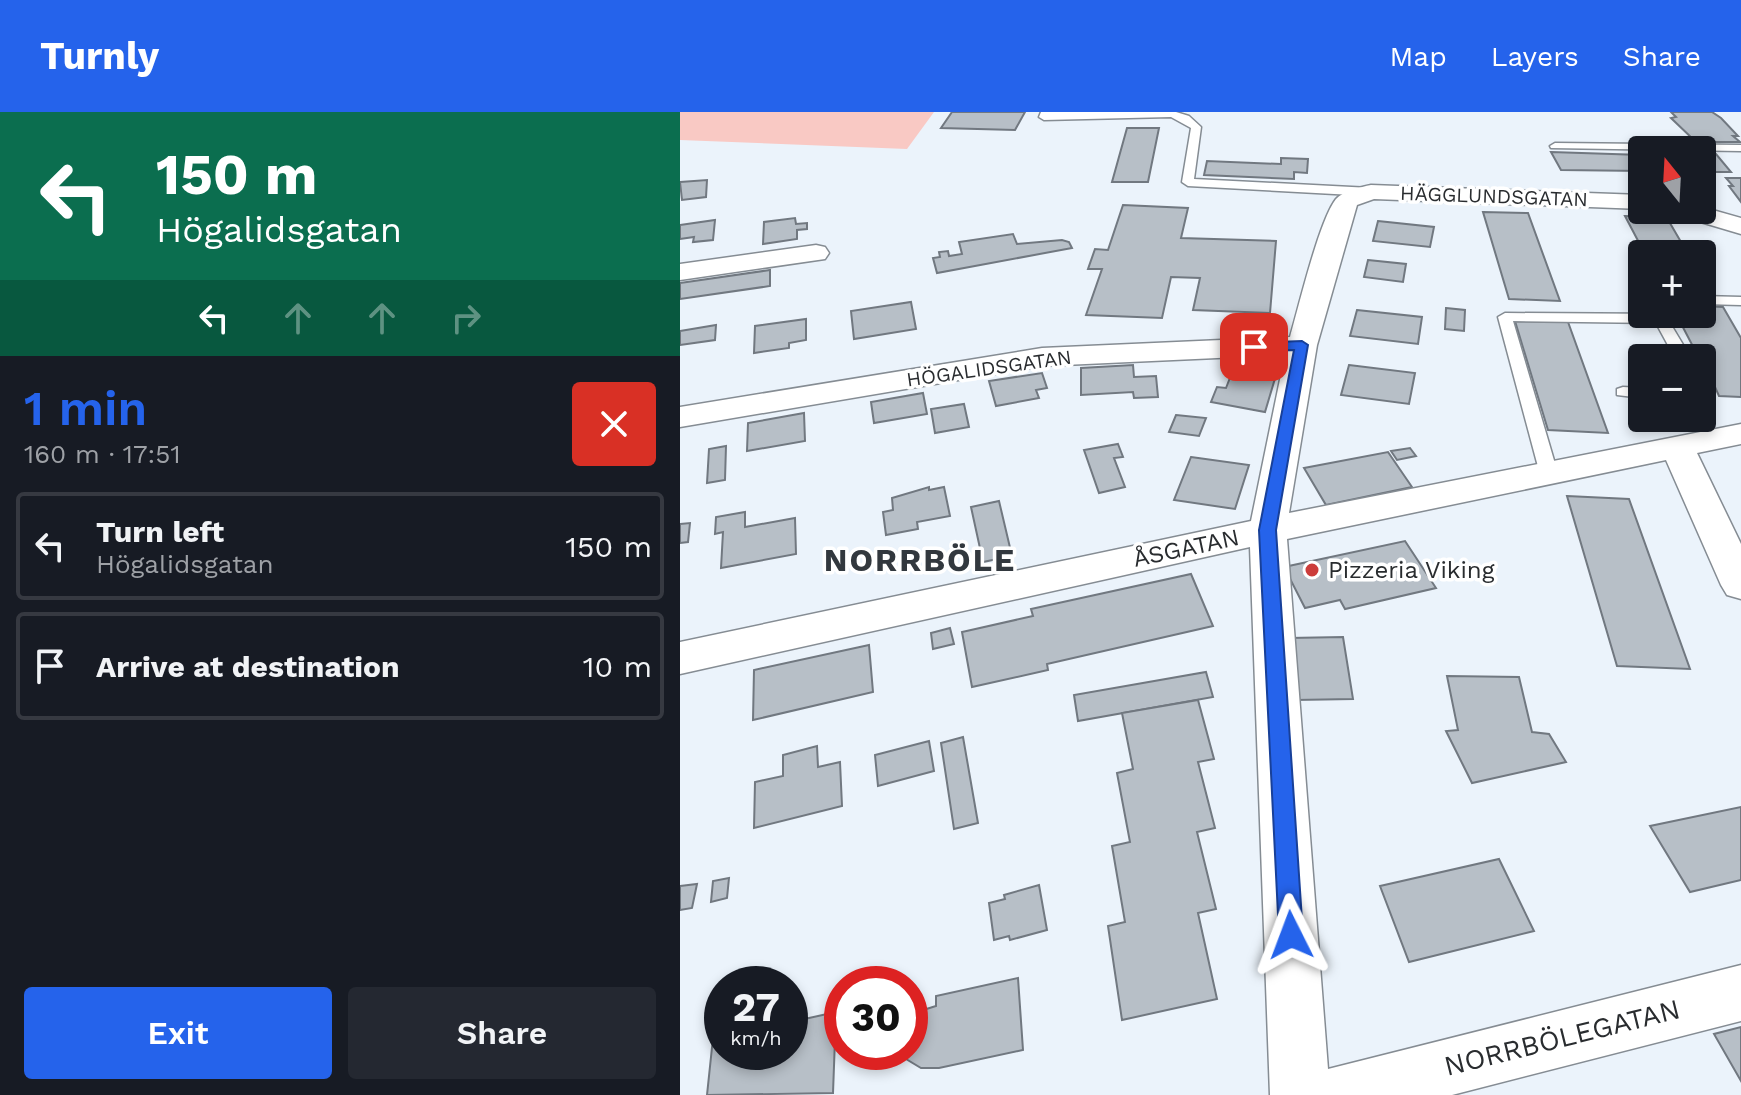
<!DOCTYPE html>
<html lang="en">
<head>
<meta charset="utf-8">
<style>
  :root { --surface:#171b24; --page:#242831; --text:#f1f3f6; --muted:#9ea1a6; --line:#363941; --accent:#2563eb }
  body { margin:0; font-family:"Work Sans",sans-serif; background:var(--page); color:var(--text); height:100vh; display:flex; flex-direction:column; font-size:30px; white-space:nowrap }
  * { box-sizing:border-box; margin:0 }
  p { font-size:26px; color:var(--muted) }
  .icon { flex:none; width:44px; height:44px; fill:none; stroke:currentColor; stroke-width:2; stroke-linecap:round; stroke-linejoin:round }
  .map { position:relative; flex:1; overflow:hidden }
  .drawer { display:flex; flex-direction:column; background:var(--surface); width:680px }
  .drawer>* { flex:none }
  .top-card { background:#0b6e4f; color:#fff; overflow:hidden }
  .needle { width:52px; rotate:342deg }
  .tools { position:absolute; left:948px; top:24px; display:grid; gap:16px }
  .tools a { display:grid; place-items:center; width:88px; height:88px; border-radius:8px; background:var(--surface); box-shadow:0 4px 12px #0003; font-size:40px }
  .speed { position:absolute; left:24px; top:854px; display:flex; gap:16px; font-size:40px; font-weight:700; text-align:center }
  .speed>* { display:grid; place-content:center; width:104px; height:104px; border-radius:50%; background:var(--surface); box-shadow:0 4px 12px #0003; line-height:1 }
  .speed small { font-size:20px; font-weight:400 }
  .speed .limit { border:12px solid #d22; background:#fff; color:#111 }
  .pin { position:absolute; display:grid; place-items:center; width:68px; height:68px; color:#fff; margin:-34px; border-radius:16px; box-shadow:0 4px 12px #0006 }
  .me { position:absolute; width:88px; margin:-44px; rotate:357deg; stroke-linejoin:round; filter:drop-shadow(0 0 6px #0008) }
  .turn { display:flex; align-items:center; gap:28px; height:168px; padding:0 24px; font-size:36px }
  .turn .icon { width:104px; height:104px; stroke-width:2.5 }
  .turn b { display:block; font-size:56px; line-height:68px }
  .lanes { display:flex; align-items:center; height:76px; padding:0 24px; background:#0003; justify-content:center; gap:40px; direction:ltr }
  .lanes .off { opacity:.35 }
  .round { display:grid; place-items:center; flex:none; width:84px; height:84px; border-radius:8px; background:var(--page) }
  .overview { display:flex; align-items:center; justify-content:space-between; height:136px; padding:0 24px }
  h1 { font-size:48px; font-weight:600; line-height:60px; color:var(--accent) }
  .primary-button { display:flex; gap:16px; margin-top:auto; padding:16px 24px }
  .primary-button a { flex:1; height:92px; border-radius:8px; background:var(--accent); color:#fff; font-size:32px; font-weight:600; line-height:92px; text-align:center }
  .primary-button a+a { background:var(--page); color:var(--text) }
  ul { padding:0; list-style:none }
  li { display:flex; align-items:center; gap:24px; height:108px; margin:0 16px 12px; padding:0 8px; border:4px solid var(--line); border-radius:8px }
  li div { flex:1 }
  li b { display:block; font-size:30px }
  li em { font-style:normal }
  header { display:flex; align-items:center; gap:48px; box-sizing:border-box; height:112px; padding:0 40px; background:var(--accent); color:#fff }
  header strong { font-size:38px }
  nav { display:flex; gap:44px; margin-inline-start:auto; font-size:28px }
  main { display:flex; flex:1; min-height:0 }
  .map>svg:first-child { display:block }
  .green { fill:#f9c9c4 }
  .building { fill:#b7bfc7; stroke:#717880; stroke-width:2 }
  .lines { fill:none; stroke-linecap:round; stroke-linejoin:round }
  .lane-casing { stroke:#858c93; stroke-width:3 }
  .street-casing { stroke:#858c93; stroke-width:3 }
  .lane { fill:#fff; fill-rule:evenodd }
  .street { fill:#fff; fill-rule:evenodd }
  .route { fill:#2563eb; stroke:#184099; stroke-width:2 }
  .poi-dot { fill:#cc3d3b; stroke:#fff; stroke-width:3 }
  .labels { text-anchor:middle; stroke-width:7; stroke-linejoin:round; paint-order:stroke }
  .far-street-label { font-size:20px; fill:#292c2f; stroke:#fff }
  .street-label { font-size:24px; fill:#292c2f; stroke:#fff }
  .poi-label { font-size:24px; fill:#292c2f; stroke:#fff; text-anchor:start }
  .near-street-label { font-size:28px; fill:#292c2f; stroke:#fff }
  .district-label { font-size:32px; font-weight:bold; letter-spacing:2px; fill:#32383e; stroke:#fff }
</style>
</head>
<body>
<header>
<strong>Turnly</strong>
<nav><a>Map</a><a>Layers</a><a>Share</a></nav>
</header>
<main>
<section class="drawer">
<div class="top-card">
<div class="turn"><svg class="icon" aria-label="left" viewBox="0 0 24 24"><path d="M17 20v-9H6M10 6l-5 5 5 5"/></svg><div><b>150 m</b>Högalidsgatan</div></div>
<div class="lanes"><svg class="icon" aria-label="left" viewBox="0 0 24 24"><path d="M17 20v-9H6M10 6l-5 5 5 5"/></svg><svg class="icon off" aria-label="ahead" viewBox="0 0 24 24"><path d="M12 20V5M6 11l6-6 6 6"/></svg><svg class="icon off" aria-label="ahead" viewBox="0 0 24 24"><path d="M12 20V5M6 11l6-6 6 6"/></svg><svg class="icon off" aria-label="right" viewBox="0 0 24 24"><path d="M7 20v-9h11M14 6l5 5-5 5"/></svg></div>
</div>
<div class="overview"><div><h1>1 min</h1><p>160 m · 17:51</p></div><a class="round" style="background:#d93025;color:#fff"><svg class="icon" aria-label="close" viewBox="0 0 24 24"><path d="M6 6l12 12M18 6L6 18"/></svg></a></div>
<ul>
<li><svg class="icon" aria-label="left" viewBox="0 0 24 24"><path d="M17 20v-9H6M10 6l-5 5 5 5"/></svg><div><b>Turn left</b><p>Högalidsgatan</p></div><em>150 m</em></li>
<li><svg class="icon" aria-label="arrive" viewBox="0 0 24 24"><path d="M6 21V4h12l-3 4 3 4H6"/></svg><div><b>Arrive at destination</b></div><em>10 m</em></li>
</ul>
<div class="primary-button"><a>Exit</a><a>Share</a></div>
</section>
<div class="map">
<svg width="1061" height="983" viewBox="0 0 1061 983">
  <rect width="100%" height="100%" fill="#ebf3fb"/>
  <!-- green -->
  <path class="green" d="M0 0H254L227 37 0 28Z"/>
  <!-- building -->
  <g class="building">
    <path d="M272 0H345L335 18 261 16Z"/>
    <path d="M991 0H1032L1041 6 1058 24H1053L1060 30H1016L991 6 996 5Z"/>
    <path d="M447 16H479L468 70H432Z"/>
    <path d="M871 40 962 43V59L881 58Z"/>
    <path d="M1022 42H1036L1051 60H1022Z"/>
    <path d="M601 46 628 47 627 61 614 60V67L524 63 527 49 601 52Z"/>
    <path d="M1046 66H1061V90L1049 74H1053Z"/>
    <path d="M27 68 26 85 2 88 0 70Z"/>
    <path d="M443 93 508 96 501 126 596 129 590 201 513 198 520 166 491 165 482 206 406 203 422 157H408L415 137 428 138Z"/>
    <path d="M803 100 848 101 880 189 829 187Z"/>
    <path d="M945 104 987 106 1008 142H965Z"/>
    <path d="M115 106 116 112 127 111V117L117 118V127L83 132 84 110Z"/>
    <path d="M35 108 33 128 13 130 14 125 0 127V113Z"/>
    <path d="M698 109 754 115 750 135 693 129Z"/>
    <path d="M333 122 337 132 382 128 389 130 392 136 257 161 253 146 260 145 259 140 268 139 269 144 282 142 279 130Z"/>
    <path d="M688 148 726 152 723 170 684 165Z"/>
    <path d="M90 158V174L0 187V171Z"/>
    <path d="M231 190 236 217 174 227 171 199Z"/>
    <path d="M1022 194 1043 195 1061 226V285L1039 284 1022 246H1019L996 202H1022Z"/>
    <path d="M766 196 785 198 784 219 765 217Z"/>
    <path d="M677 198 742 205 738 232 670 224Z"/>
    <path d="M126 207V228L109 231V236L74 241 75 214Z"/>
    <path d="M835 209 888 210 928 321 868 318Z"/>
    <path d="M36 213 35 228 0 233V219Z"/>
    <path d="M453 253 454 265 476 264 478 285 454 286 453 280 401 283V256Z"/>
    <path d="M669 253 735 261 729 292 661 283Z"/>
    <path d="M553 258 596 263 585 300 531 290 537 275 546 276Z"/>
    <path d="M362 261 367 276 356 278 359 286 316 294 309 269Z"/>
    <path d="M243 281 247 302 194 311 191 290Z"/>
    <path d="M284 292 289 315 255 321 251 297Z"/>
    <path d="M124 301 125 329 67 339 68 311Z"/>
    <path d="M496 303 526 306 519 324 489 320Z"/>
    <path d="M438 332 443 345 434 346 445 375 419 381 404 338Z"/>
    <path d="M46 334 45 368 27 371 29 337Z"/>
    <path d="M730 336 736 344 717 348 711 339Z"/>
    <path d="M708 340 732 375 646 393 624 356Z"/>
    <path d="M511 345 569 353 555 397 494 388Z"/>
    <path d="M249 375V378L264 375 270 404 237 410 238 417 206 423 203 400 213 398 212 386Z"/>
    <path d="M887 384 949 387 1010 557 937 554Z"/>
    <path d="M319 389 332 444 303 450 291 395Z"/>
    <path d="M65 400V415L115 406 116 442 41 456 43 420 35 422 36 405Z"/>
    <path d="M10 411 8 430 0 431V412Z"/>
    <path d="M725 429 756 476 665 497 660 488 625 496 604 455Z"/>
    <path d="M511 462 533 514 367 552 368 558 292 575 282 520 353 504 351 497Z"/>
    <path d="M270 516 274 532 253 537 251 521Z"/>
    <path d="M663 525 673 587 615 588 609 526Z"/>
    <path d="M189 533 193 580 73 608 74 558Z"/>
    <path d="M526 560 533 585 398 609 394 583Z"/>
    <path d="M767 564 839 565 852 620 869 622 886 650 792 671 766 619 778 618Z"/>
    <path d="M518 588 534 647 518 650 535 716 517 720 536 797 518 801 537 887 442 908 428 814 445 810 432 734 450 730 437 661 453 657 442 601Z"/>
    <path d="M283 625 298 711 274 717 261 631Z"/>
    <path d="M249 629 254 659 198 674 195 643Z"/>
    <path d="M137 634 138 655 160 650 162 694 74 716 75 670 103 664V643Z"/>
    <path d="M1061 695V768L1010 780 970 714Z"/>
    <path d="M819 747 854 819 729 850 700 774Z"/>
    <path d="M49 766 47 786 31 790 33 769Z"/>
    <path d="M17 772 12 796 0 798V774Z"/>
    <path d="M359 773 367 818 330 828 329 824 314 828 309 791 325 787 324 783Z"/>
    <path d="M338 866 343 938 259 956H241L226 947V940H230V907L240 899 256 894V884Z"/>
    <path d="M110 896 111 910 156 900 153 981 27 983 33 926 42 924V940H110Z"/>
    <path d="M1061 915V969L1034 922Z"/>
  </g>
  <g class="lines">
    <defs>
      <g id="lane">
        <path d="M361 0H496L509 4 521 15 514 67 691 76 697 80 691 84 508 74 502 70 511 16 491 5 364 8 359 5Z"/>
        <path d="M875 31 1061 33V39L871 36 870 34Z"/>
        <path d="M1022 184 1061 185V193L1022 192Z"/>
        <path d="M825 201 991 202 994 207 990 211 1011 246H995L976 211 833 209 878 362 869 368 860 362 818 205Z"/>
        <path d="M943 275 962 276V286L937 283V277Z"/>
        <path d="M1022 275 1028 277 1030 283 1022 288Z"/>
      </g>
      <g id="street">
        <path d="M691 73 962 83V97L694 87 677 93 637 233 609 401 1061 312V332L1017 341 1061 432V487L1047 483 1041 473 986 348 607 427 648 957 1061 853V909L772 983H590L570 435 0 562V530L571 409 605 243 362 254 0 315V295L362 236 610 225C619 194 639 109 656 87 663 79 681 75 691 73Z"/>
        <path d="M1022 95 1061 106V122L997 103 994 98H1022Z"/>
        <path d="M136 133 145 135 149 141 145 147 0 168V152Z"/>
      </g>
    </defs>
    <!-- lane casing -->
    <use href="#lane" class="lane-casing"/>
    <!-- street casing -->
    <use href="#street" class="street-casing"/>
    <!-- lane -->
    <use href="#lane" class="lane"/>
    <!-- street -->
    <use href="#street" class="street"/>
  </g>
  <!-- route -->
  <path class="route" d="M622 229 628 233 596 418 623 823 620 831 611 835 603 831 599 823 579 418 614 238 574 239 568 235 574 231Z"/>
  <!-- markers -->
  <circle class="poi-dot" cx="632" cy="458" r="8"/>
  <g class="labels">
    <!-- far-street labels -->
    <g class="far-street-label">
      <text transform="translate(814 84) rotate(2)" y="7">HÄGGLUNDSGATAN</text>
      <text transform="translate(309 256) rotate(-8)" y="7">HÖGALIDSGATAN</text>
    </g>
    <!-- street labels -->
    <g class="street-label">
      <text transform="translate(506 436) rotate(-12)" y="8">ÅSGATAN</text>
    </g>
    <!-- poi labels -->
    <g class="poi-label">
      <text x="648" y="466">Pizzeria Viking</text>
    </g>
    <!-- near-street labels -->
    <g class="near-street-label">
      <text transform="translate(882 925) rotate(-14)" y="10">NORRBÖLEGATAN</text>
    </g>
    <!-- district labels -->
    <g class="district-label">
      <text x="240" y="459">NORRBÖLE</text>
    </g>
  </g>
</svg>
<div class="tools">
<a><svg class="needle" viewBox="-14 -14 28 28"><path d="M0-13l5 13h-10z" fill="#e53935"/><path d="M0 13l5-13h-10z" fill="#9ea1a6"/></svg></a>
<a>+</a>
<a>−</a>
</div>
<div class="speed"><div>27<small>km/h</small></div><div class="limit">30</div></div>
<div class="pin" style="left:574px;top:235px;background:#d93025"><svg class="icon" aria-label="arrive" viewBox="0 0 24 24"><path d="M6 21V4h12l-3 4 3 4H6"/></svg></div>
<svg class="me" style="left:611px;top:823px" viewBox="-20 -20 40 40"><path d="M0-17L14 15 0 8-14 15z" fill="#2563eb" stroke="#fff" stroke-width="4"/></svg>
</div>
</main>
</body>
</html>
